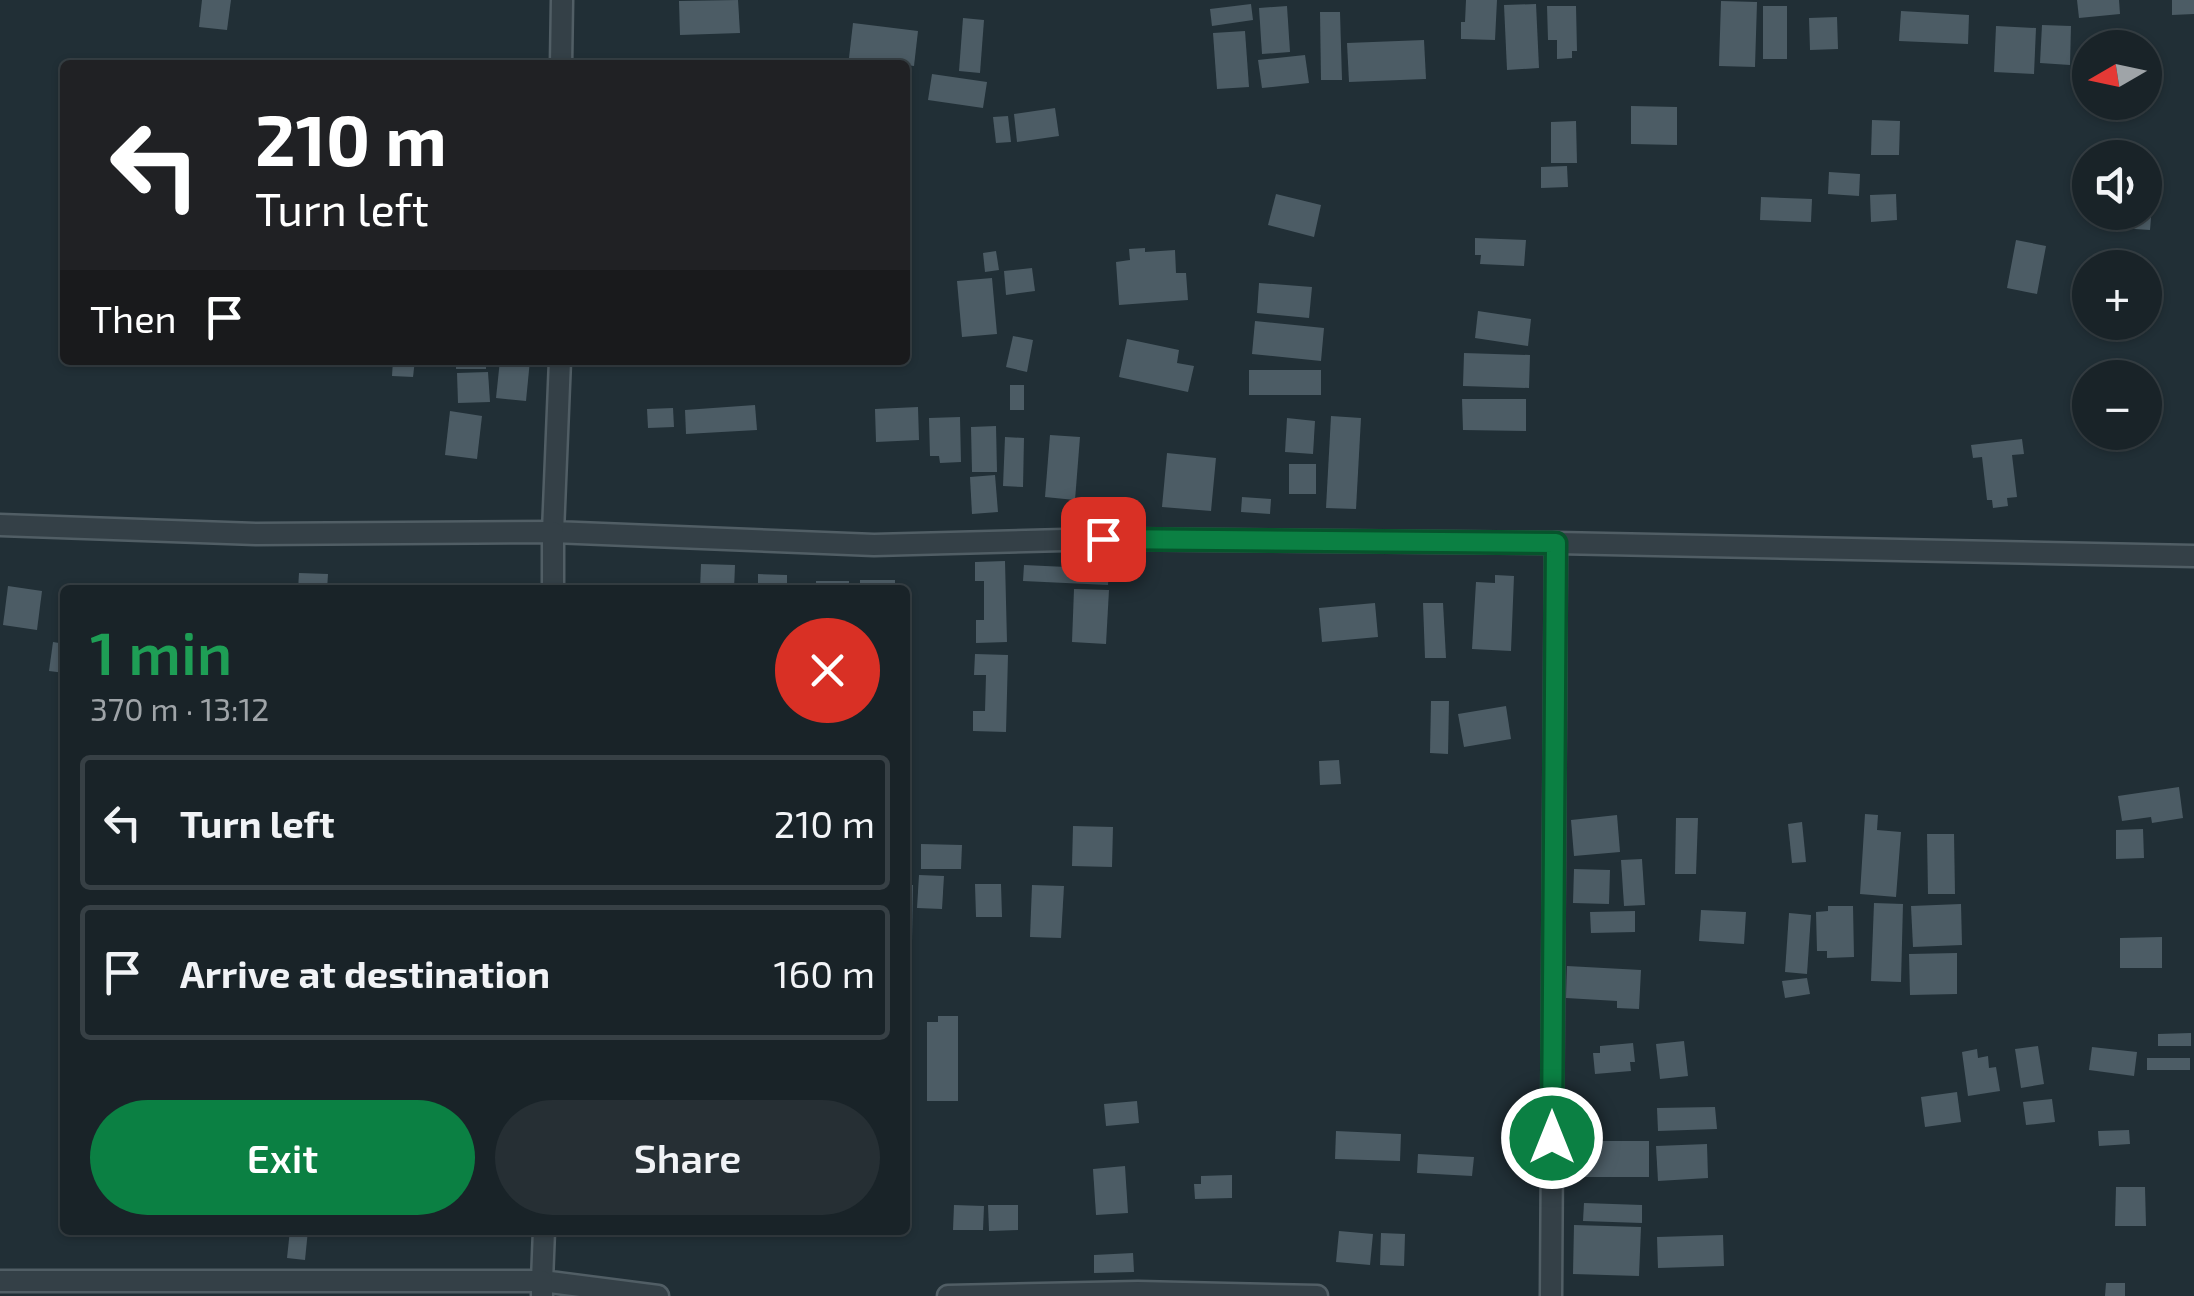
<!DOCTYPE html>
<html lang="en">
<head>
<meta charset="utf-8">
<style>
  :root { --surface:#192328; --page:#262f34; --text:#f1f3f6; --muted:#9fa4a8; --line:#374045; --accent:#0b8043 }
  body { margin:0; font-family:"Exo 2",sans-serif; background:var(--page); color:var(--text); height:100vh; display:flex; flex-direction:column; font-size:38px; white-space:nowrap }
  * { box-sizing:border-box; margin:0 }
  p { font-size:32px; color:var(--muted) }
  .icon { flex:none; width:55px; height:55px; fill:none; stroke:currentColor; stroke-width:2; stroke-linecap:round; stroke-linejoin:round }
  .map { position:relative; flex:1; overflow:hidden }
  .panel { position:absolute; left:60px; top:585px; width:850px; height:650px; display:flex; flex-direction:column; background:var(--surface); border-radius:10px; box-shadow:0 2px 8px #0004,0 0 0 2px var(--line) }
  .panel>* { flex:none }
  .hud { position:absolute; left:60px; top:60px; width:850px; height:305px; border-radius:10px; box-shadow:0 2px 8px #0004,0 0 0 2px var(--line); background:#202124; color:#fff; overflow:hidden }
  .needle { width:65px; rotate:261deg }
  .fabs { position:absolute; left:2072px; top:30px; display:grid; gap:20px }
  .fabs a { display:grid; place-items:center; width:90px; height:90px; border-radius:50%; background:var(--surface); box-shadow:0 2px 8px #0004,0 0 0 2px var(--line); font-size:50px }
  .pin { position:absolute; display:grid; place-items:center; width:85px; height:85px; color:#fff; margin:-42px; border-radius:20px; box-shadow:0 5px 15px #0006 }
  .me { position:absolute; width:110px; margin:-55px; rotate:0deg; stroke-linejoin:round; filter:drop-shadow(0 0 8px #0008) }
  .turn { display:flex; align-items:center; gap:35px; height:210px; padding:0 30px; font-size:45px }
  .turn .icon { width:130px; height:130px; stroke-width:2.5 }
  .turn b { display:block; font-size:70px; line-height:85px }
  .then { display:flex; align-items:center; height:95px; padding:0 30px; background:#0003; gap:20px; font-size:38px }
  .round { display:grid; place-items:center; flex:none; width:105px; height:105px; border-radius:52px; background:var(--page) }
  .overview { display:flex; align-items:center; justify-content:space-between; height:170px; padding:0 30px }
  h1 { font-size:60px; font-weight:600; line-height:75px; color:#1e9e55 }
  .action { display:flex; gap:20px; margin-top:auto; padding:20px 30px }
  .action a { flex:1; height:115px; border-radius:60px; background:var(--accent); color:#fff; font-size:40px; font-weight:600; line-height:115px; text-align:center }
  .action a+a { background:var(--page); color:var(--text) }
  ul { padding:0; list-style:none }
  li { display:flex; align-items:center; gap:30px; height:135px; margin:0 20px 15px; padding:0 10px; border:5px solid var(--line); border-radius:10px }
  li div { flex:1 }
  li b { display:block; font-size:38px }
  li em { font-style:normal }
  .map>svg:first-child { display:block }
  .building { fill:#4c5c65 }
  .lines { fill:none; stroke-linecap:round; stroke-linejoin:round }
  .minor-casing { stroke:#515e65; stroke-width:25 }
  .minor { stroke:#344047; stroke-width:20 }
  .route-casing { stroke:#07532c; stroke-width:25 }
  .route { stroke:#0b8043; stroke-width:18 }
</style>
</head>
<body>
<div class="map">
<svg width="2194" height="1296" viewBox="0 0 2194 1296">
  <rect width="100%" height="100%" fill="#212f36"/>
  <!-- building -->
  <g class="building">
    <path d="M202 0H231L227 30 199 27Z"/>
    <path d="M738 0 740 33 680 35 679 1Z"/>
    <path d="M1466 0H1497L1495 40 1461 39V22H1465Z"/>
    <path d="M2077 0H2119L2120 14 2079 18Z"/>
    <path d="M2172 0H2194V14L2172 15Z"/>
    <path d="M1721 1 1757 2 1755 67 1719 66Z"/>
    <path d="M1251 4 1253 20 1212 26 1210 9Z"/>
    <path d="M1536 4 1539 68 1507 70 1504 5Z"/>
    <path d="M1287 6 1290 52 1262 54 1259 8Z"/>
    <path d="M1547 6H1576L1577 51H1572V58L1557 59V40H1548Z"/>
    <rect x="1763" y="6" width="24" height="53"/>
    <path d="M1901 11 1969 15 1968 44 1899 41Z"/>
    <path d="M1320 12H1340L1342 80H1321Z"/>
    <path d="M1837 17 1838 49 1810 50 1809 18Z"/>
    <path d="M963 18 984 20 980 73 959 71Z"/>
    <path d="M853 23 918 31 914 66 849 58Z"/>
    <path d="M2042 25 2071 26 2070 65 2040 63Z"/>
    <path d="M1996 26 2036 28 2034 74 1994 72Z"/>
    <path d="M1245 31 1249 87 1217 89 1213 33Z"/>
    <path d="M1424 40 1426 79 1349 82 1347 43Z"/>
    <path d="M1305 55 1309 83 1262 88 1258 60Z"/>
    <path d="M932 74 987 82 983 108 928 100Z"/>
    <path d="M1631 106 1677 107V145L1631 144Z"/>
    <path d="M1055 108 1059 136 1017 142 1014 114Z"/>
    <path d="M1008 116 1011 142 996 143 993 117Z"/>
    <path d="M1872 120 1900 121 1899 155H1871Z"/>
    <path d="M1576 121 1577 163H1551V122Z"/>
    <path d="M1567 166 1568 187 1541 188V167Z"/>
    <path d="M1829 172 1860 174 1859 196 1828 194Z"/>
    <path d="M2145 193 2153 194 2150 230 2105 227 2106 212H2145Z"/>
    <path d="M1276 194 1321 205 1314 237 1268 225Z"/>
    <path d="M1896 194 1897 220 1871 222 1870 195Z"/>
    <path d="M1761 197 1812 199 1811 222 1760 220Z"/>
    <path d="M1475 238 1526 240 1524 266 1480 264 1481 255H1475Z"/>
    <path d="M2016 240 2046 246 2037 294 2007 288Z"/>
    <path d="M1145 248V252L1175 250 1176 273H1186L1188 300 1119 305 1116 262 1130 260 1129 249Z"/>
    <path d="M996 251 999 270 985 272 983 253Z"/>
    <path d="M1032 268 1035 291 1006 295 1004 271Z"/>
    <path d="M992 278 997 334 962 337 957 281Z"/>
    <path d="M1259 283 1312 287 1309 318 1257 313Z"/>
    <path d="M1478 311 1531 319 1528 346 1475 338Z"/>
    <path d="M1255 321 1324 328 1321 361 1252 354Z"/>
    <path d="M1013 336 1033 340 1027 372 1006 367Z"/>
    <path d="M1127 339 1179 350 1177 363 1194 366 1188 392 1119 377Z"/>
    <path d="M1464 353 1530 355 1529 388 1463 386Z"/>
    <path d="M393 360H415L413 377 392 376Z"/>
    <rect x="456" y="360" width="30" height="9"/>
    <path d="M500 360H530L526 401 496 398Z"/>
    <rect x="1249" y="370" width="72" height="25"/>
    <path d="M488 372 490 402 458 403 457 373Z"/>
    <rect x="1010" y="385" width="14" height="25"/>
    <path d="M1462 399H1526V431L1463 430Z"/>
    <path d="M755 405 757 430 686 434 685 410Z"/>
    <path d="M918 407 919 440 876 442 875 409Z"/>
    <path d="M673 408 674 427 648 428 647 409Z"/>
    <path d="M450 411 482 416 477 459 445 455Z"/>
    <path d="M1331 416 1361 418 1356 509 1326 508Z"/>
    <path d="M960 417 961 462 940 463 939 456H930L929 418Z"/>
    <path d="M1287 418 1315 421 1313 454 1285 452Z"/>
    <path d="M996 426 997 472H972L971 427Z"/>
    <path d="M1050 435 1080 437 1075 500 1045 497Z"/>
    <path d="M1005 437 1024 438 1023 487 1003 486Z"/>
    <path d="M2022 439 2024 454 2012 455 2017 497 2007 498 2008 506 1993 508 1992 500H1987L1982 457 1973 458 1971 445Z"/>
    <path d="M1167 453 1216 458 1211 511 1162 507Z"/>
    <rect x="1289" y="464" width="27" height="30"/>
    <path d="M995 475 998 512 972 514 970 477Z"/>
    <path d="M1242 497 1271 499 1270 514 1241 512Z"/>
    <path d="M1005 561 1007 642 976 643V620H984V581H975V562Z"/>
    <path d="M701 564 735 565 734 590H700Z"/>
    <path d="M1024 565 1109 569 1108 585 1023 581Z"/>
    <path d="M299 573 328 574 327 590H298Z"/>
    <path d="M758 574 787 575V590H758Z"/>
    <path d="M1495 575 1514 576 1511 651 1472 649 1476 582 1495 583Z"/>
    <rect x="860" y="580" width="35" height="10"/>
    <rect x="816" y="581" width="33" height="9"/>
    <path d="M8 586 42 591 37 630 3 625Z"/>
    <path d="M1074 589 1109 590 1106 644 1072 642Z"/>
    <path d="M1375 603 1378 637 1322 642 1319 608Z"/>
    <path d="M1423 603H1443L1446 658H1425Z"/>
    <path d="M53 642 65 644V673L49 671Z"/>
    <path d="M975 654 1008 655 1006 732 973 731V711H985L986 675H974Z"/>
    <path d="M1431 701H1449L1448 754 1430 753Z"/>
    <path d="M1506 706 1511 739 1464 747 1458 714Z"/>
    <path d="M1339 760 1341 784 1320 785 1319 761Z"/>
    <path d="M2179 787 2183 818 2152 823 2151 817 2122 821 2118 796Z"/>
    <path d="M1865 814 1878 815 1877 830 1901 832 1896 897 1860 894Z"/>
    <path d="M1617 815 1620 852 1574 856 1571 820Z"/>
    <path d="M1676 818H1698L1696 874H1675Z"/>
    <path d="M1802 822 1806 862 1792 863 1788 824Z"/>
    <path d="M1073 826 1113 827 1112 867 1072 866Z"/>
    <path d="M2143 829 2144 858 2116 859V830Z"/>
    <path d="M1927 834H1954L1955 894H1928Z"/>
    <path d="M921 844 962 845 961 869H921Z"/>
    <path d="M1642 859 1645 905 1624 906 1621 860Z"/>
    <path d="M1574 869 1610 870 1609 904 1573 903Z"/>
    <path d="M919 875 944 876 942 909 917 908Z"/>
    <path d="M975 884H1001L1002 917H976Z"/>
    <path d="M905 885H913L912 941H905Z"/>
    <path d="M1032 885 1064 886 1061 938 1030 937Z"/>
    <path d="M1874 903 1903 904 1901 982 1871 981Z"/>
    <path d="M1961 904 1962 945 1913 947 1911 906Z"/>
    <path d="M1828 906H1853L1854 957 1827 958V951H1817L1816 912 1828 911Z"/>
    <path d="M1701 910 1746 912 1744 944 1699 941Z"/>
    <path d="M1635 911V932L1591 933 1590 912Z"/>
    <path d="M1789 913 1811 915 1807 974 1785 972Z"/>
    <path d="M2162 937V968H2120V938Z"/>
    <path d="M1957 953V994L1910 995 1909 954Z"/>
    <path d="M1567 966 1641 970 1639 1009 1617 1008V1001L1566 998Z"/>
    <path d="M1807 978 1810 994 1785 998 1782 981Z"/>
    <path d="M938 1016H958V1101H927V1022H938Z"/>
    <path d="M2191 1033V1046H2158V1034Z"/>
    <path d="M1684 1041 1688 1076 1660 1079 1656 1044Z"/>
    <path d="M1633 1043 1635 1062H1630L1631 1071 1595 1074 1593 1053H1600V1046Z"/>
    <path d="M2038 1046 2044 1084 2021 1088 2015 1049Z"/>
    <path d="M2092 1047 2137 1052 2134 1076 2089 1070Z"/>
    <path d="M1977 1049 1978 1058 1988 1056 1989 1068 1996 1067 2000 1091 1968 1096 1962 1052Z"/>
    <rect x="2147" y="1058" width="43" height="12"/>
    <path d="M1957 1092 1961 1122 1925 1127 1921 1097Z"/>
    <path d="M2052 1099 2055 1122 2026 1125 2023 1102Z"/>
    <path d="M1137 1101 1139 1123 1106 1126 1104 1104Z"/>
    <path d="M1715 1107 1717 1129 1658 1131 1657 1108Z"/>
    <path d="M2129 1130 2130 1144 2099 1146 2098 1131Z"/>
    <path d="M1336 1131 1401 1134 1400 1161 1335 1159Z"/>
    <rect x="1580" y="1141" width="69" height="36"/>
    <path d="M1707 1144 1708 1178 1658 1181 1656 1146Z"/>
    <path d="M1418 1154 1474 1157 1472 1176 1417 1173Z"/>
    <path d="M1125 1166 1128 1213 1096 1215 1093 1169Z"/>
    <path d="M1232 1175V1198L1195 1199 1194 1184H1201V1176Z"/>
    <path d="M2116 1187H2145L2146 1226H2115Z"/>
    <path d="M1584 1203 1642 1205V1223L1583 1221Z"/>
    <path d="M954 1205 984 1206 983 1230H953Z"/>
    <path d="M988 1205H1018V1230L989 1231Z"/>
    <path d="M1574 1225 1641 1227 1639 1276 1573 1274Z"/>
    <path d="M290 1230H308L305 1260 287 1258Z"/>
    <path d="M1339 1231 1373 1234 1370 1265 1336 1262Z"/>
    <path d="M1381 1233 1405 1234 1404 1266 1380 1265Z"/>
    <path d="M1723 1235 1724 1266 1658 1268 1657 1237Z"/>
    <path d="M1133 1253 1134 1272 1094 1273V1255Z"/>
    <path d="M2106 1283H2125V1296H2105Z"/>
  </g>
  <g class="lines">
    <defs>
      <g id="minor">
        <path d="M561 65 562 0"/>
        <path d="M560 360 553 532 874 545 1103 539 1556 543 1551 1296"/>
        <path d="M0 525 256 534 553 532V590"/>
        <path d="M1556 543 2194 556"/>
        <path d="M544 1230 542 1281 658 1296"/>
        <path d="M0 1281H542V1296"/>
        <path d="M948 1296 1138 1292 1317 1296"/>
      </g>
    </defs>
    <!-- minor casing -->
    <use href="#minor" class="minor-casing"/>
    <!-- minor -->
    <use href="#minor" class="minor"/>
  </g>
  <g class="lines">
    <defs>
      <path id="route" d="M1103 539 1556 543 1552 1138"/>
    </defs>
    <!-- route casing -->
    <use href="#route" class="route-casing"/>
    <!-- route -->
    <use href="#route" class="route"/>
  </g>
</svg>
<div class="fabs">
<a><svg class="needle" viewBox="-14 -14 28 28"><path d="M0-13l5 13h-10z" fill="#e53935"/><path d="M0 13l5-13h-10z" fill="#9fa4a8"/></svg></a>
<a><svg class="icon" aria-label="sound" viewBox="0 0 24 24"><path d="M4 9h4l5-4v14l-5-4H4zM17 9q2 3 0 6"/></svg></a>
<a>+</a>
<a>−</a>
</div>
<div class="pin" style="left:1103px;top:539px;background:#d93025"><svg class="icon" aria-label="arrive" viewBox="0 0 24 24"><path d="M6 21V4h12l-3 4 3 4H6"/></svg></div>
<svg class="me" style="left:1552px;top:1138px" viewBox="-20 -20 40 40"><circle r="17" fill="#0b8043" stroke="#fff" stroke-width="3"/><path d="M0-11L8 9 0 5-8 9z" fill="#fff"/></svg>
<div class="hud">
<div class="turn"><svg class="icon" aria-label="left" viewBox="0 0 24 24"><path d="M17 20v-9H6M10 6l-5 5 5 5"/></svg><div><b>210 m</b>Turn left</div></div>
<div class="then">Then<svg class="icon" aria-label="arrive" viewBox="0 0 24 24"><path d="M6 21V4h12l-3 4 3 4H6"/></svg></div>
</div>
<section class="panel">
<div class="overview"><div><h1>1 min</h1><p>370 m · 13:12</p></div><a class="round" style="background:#d93025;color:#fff"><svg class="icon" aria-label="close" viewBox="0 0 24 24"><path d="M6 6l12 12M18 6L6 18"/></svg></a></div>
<ul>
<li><svg class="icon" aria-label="left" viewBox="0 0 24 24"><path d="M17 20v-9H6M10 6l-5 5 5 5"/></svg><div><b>Turn left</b></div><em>210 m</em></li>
<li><svg class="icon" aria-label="arrive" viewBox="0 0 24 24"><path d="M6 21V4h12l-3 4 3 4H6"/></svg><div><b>Arrive at destination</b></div><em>160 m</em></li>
</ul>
<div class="action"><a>Exit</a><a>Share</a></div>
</section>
</div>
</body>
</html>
